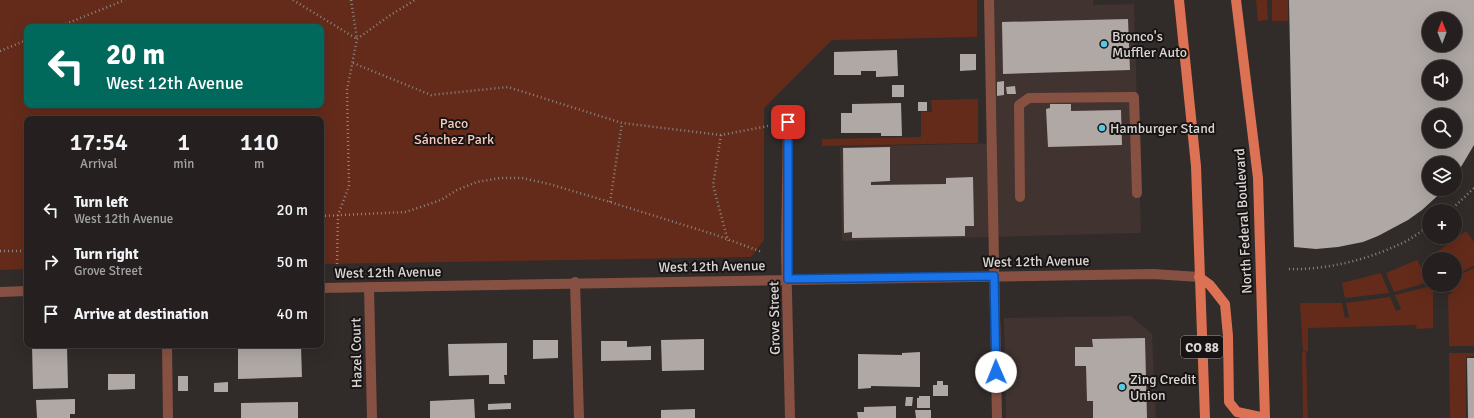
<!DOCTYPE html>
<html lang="en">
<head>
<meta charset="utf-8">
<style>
  :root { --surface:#25201f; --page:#312d2c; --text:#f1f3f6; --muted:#a3a3a4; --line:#423e3d }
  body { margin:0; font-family:Signika,sans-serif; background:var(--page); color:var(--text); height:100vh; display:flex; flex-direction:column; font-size:15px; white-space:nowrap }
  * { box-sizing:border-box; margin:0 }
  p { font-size:13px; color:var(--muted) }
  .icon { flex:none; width:22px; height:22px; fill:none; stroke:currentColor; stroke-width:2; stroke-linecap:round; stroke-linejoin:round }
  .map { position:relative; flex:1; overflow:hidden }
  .panel { position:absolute; left:24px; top:116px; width:300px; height:232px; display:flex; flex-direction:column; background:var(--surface); border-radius:8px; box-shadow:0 4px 16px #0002,0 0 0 1px var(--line) }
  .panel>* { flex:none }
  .guide { position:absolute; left:24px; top:24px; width:300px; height:84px; border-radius:8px; box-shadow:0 4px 16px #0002,0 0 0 1px var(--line); background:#00695c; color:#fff; overflow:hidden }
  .needle { width:26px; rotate:359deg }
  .controls { position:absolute; left:1422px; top:12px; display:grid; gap:8px }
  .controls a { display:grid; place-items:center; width:40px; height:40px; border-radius:50%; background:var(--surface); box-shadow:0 4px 16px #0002,0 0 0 1px var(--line); font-size:20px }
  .pin { position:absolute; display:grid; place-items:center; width:34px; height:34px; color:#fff; margin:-17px; border-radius:8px; box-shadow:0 2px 6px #0006 }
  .me { position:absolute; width:44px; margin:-22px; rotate:359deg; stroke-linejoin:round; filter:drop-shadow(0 0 3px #0008) }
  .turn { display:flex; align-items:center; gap:14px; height:84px; padding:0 16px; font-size:18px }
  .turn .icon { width:52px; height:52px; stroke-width:2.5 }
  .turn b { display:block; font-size:28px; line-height:34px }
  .eta { display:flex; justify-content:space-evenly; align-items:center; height:68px; text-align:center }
  .eta b { font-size:24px; font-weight:600; line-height:28px }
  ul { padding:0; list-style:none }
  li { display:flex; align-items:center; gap:12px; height:52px; padding:0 16px }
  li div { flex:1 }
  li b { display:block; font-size:15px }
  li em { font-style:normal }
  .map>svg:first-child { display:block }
  .built { fill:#403330 }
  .green { fill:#642b1a; fill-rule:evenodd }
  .building { fill:#afa8a5; fill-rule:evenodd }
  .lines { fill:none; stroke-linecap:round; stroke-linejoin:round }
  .path { stroke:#8b8685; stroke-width:2.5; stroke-dasharray:1 3; stroke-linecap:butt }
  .minor { stroke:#865142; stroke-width:10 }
  .major { stroke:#dc7153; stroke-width:10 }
  .route-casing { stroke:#114b97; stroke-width:10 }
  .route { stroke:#1a73e8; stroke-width:7 }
  .poi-dot { fill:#59c8e4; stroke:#171413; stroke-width:1.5 }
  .labels { text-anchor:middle; stroke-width:4; stroke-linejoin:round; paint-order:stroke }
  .shield { fill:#171413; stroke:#a09c9b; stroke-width:1 }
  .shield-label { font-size:13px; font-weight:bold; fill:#dad6d5 }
  .poi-label { font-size:14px; fill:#dad6d5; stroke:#171413; text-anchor:start }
  .park-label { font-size:14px; fill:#f7cabd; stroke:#171413 }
  .street-label { font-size:14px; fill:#dad6d5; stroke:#171413 }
</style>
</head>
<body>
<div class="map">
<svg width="1474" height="418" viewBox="0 0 1474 418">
  <rect width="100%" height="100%" fill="#312b29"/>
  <!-- built -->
  <g class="built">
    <path d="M993 0H1093V5L1134 4 1141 233 842 241 840 147 997 143Z"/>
    <path d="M1131 316 1152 334 1156 418H1006L1004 318Z"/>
  </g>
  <!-- green -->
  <g class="green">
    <path d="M0 0H977V37L832 40 764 108V240L751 257 321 264V119H27V269L0 270ZM27 27H321V105H27Z"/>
    <path d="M1256 0H1267L1268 20 1258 21Z"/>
    <rect x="1272" y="0" width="16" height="21"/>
    <path d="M978 99V143L822 146V139L921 137V112H932L931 100Z"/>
    <path d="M1466 231 1474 242V266L1455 275V259H1432L1430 257Z"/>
    <path d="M1417 260 1429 282 1394 292 1386 273Z"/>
    <path d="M1474 268V346H1449L1448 295 1452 293 1447 285H1455V277Z"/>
    <path d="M1381 273 1389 293 1345 298 1342 283Z"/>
    <path d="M1431 286 1433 290V328L1417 329 1416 325 1308 328V351H1303L1300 303H1342L1345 318 1349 317 1346 303 1390 297 1396 311 1401 309 1395 295Z"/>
    <path d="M1308 351 1306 353 1308 418H1303L1302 352Z"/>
    <path d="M1449 353H1474V356L1466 357V418H1450Z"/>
  </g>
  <!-- building -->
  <g class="building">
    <path d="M1289 0H1474V145L1455 177V163H1429V189H1445L1422 210 1408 220 1378 236 1363 242 1338 247 1316 249 1294 247ZM1429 19H1455V45H1429ZM1429 67H1455V93H1429ZM1429 115H1455V141H1429Z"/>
    <path d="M1128 19 1130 70 1003 74 1002 22Z"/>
    <path d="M897 50 898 76 876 77V71H861V75H834V52Z"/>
    <path d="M960 54H976V70L960 71Z"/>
    <path d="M1004 81V95L997 96V82Z"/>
    <rect x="892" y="85" width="12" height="12"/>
    <path d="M1015 86 1016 94H1007L1006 87Z"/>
    <rect x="918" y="102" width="9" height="9"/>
    <path d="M901 103 902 136H881V133H841V113H852V104Z"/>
    <path d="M1050 104H1071V111L1121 110 1122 145 1048 147 1046 109 1050 108Z"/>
    <path d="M890 147V181L871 182V185L946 184V178L973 177 974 226H965V236L852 238V232L844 233 843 148Z"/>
    <path d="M1145 338 1147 418H1093V401H1087L1086 366H1075V347H1093L1092 339Z"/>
    <path d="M704 339V370L662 371 661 340Z"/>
    <path d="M533 340H558V358L533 359Z"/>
    <path d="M601 341H627V347L651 346V360L601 361Z"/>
    <path d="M507 343V375H504L505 384H489V375L449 376 448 344Z"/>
    <path d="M32 345H67L68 388 33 389Z"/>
    <path d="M301 346 302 377 238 379V347Z"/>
    <path d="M920 352V387L871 386V388L858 389V354L902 355V353Z"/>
    <path d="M1467 358H1474V418H1468Z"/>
    <path d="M108 374H135V389L108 390Z"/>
    <rect x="178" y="376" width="10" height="15"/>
    <path d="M937 381H943V385H948V396H933V385H937Z"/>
    <path d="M228 382V392H214V383Z"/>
    <path d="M919 396H930V408H917V398H919Z"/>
    <path d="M906 397H913L912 406H905Z"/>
    <path d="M75 399V414H70V418H37L36 400Z"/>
    <path d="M474 399 475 418H430V401Z"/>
    <path d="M298 402V418H241V403Z"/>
    <path d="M511 403V409L488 410V404Z"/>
    <path d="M896 406V418H858L857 412H864V407Z"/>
    <path d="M695 409V418H661V410Z"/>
    <path d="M915 410H931V418H916Z"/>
  </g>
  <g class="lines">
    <!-- path -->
    <g class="path">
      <path d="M293 0 357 39"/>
      <path d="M351 0 357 39"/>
      <path d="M58 27 125 0"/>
      <path d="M0 51 27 40"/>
      <path d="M353 63 431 95 508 87 622 123 721 135 768 126"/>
      <path d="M721 135 713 185 728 241"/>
      <path d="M610 202 622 123"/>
      <path d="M1450 211 1474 188"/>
      <path d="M321 216 406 212 441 200 457 190 477 182 500 178H522L549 184 610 202 716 235 762 252"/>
      <path d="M0 251H27"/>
      <path d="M337 264 338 215 349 186 347 90 357 39 389 16 415 0"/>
      <path d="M1289 269C1326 270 1367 260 1400 244 1410 240 1420 232 1429 226"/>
    </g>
    <!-- minor -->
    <g class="minor">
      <path d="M989 0 997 418"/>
      <path d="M788 122 786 251 790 418"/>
      <path d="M1020 197 1019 105 1029 98 1134 97 1137 193"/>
      <path d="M575 282 579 418"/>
      <path d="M369 287 372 418"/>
      <path d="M321 288 1153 274 1199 277"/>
      <path d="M0 292 27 291"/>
      <path d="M167 345 168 418"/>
    </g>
    <!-- major -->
    <g class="major">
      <path d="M1179 0 1196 166 1205 418"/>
      <path d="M1236 0 1258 178 1265 418"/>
      <path d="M1199 277 1210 285 1225 304 1228 336 1229 402 1237 412 1265 418"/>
    </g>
  </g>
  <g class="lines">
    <defs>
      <path id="route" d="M788 122V279L994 276 996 372"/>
    </defs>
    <!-- route casing -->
    <use href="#route" class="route-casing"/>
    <!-- route -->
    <use href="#route" class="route"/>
  </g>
  <!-- markers -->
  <g class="poi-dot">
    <circle cx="1104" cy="44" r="4"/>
    <circle cx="1102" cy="128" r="4"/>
    <circle cx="1122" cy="387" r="4"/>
  </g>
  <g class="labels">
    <!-- shield labels -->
    <rect class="shield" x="1181" y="336" width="42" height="22" rx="3"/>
    <g class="shield-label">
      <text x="1202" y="352">CO 88</text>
    </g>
    <!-- poi labels -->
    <g class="poi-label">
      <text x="1112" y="41">Bronco's<tspan x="1112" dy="16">Muffler Auto</tspan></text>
      <text x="1110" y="133">Hamburger Stand</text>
      <text x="1130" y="384">Zing Credit<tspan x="1130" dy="16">Union</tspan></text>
    </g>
    <!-- park labels -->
    <g class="park-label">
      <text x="454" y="128">Paco<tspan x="454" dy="16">Sánchez Park</tspan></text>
    </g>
    <!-- street labels -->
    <g class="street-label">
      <text transform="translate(1243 221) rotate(-93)" y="5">North Federal Boulevard</text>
      <text transform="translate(1036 261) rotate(-1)" y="5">West 12th Avenue</text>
      <text transform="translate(712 266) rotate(-1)" y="5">West 12th Avenue</text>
      <text transform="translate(388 272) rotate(-1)" y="5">West 12th Avenue</text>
      <text transform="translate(774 318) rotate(-91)" y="5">Grove Street</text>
      <text transform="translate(356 353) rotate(-91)" y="5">Hazel Court</text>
    </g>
  </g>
</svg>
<div class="controls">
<a><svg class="needle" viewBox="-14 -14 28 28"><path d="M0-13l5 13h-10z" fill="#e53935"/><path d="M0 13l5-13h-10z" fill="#a3a3a4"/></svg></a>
<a><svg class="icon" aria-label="sound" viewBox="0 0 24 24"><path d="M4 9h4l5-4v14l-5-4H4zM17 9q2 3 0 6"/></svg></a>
<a><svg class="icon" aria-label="search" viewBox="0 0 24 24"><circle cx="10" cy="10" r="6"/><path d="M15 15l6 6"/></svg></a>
<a><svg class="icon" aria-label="layers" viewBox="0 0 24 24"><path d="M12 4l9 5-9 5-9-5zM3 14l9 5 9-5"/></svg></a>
<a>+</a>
<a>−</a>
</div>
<div class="pin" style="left:788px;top:122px;background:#d93025"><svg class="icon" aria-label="arrive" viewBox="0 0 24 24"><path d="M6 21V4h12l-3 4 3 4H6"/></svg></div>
<svg class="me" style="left:996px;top:372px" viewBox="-20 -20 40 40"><circle r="19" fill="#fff"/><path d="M0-13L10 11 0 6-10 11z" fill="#1a73e8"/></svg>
<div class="guide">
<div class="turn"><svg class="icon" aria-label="left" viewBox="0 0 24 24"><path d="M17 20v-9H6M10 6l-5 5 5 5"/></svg><div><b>20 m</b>West 12th Avenue</div></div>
</div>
<section class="panel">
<div class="eta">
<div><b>17:54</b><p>Arrival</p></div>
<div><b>1</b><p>min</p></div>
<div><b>110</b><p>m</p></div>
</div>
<ul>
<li><svg class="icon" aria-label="left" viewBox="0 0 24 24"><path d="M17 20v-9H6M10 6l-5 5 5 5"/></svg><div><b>Turn left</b><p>West 12th Avenue</p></div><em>20 m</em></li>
<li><svg class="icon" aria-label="right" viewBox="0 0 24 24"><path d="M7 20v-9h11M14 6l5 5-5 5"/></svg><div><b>Turn right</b><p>Grove Street</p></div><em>50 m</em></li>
<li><svg class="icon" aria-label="arrive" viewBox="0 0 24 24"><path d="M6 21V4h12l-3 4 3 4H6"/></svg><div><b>Arrive at destination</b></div><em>40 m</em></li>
</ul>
</section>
</div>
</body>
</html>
